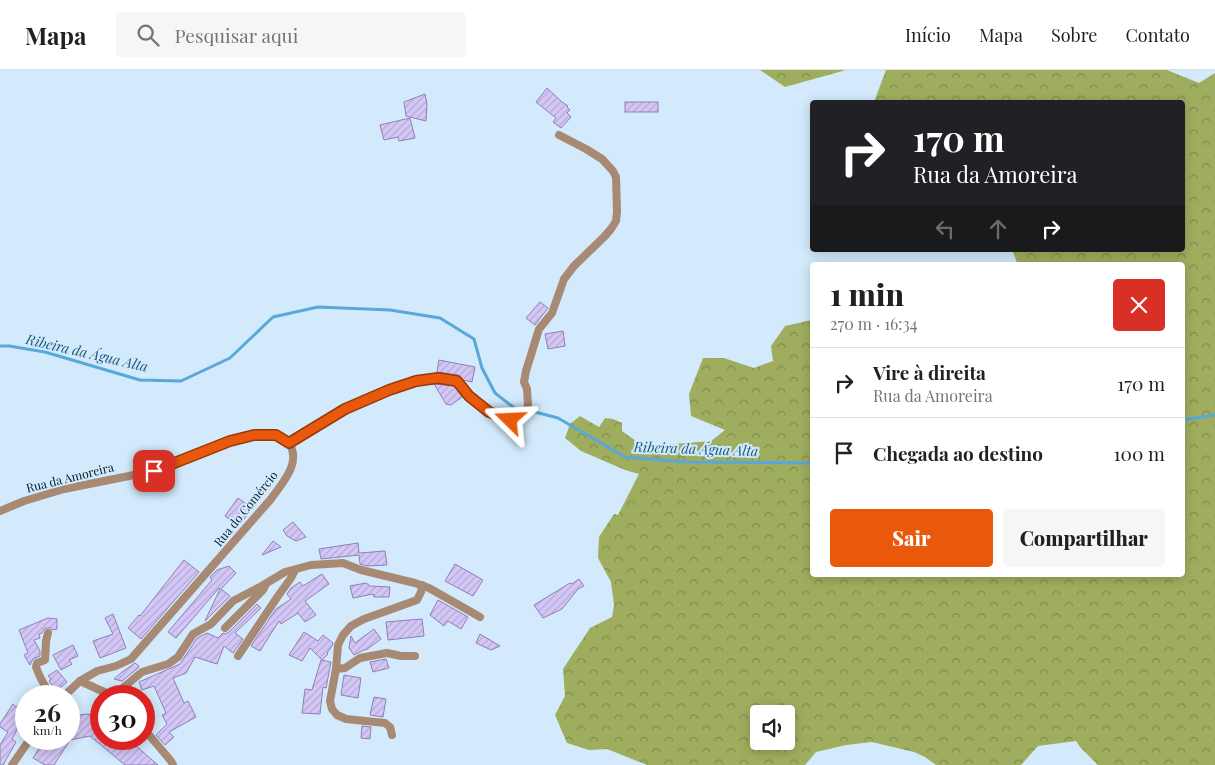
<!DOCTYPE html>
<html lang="pt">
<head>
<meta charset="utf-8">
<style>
  :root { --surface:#fff; --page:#f6f6f6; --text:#202124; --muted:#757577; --line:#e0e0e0; --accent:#ea580c }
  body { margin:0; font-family:"Playfair Display",serif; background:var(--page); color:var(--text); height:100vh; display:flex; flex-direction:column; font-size:19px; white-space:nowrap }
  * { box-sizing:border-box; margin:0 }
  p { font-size:16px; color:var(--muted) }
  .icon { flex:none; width:28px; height:28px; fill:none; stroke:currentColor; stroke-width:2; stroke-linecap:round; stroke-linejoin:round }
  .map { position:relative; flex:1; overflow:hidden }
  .drawer { position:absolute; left:810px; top:192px; width:375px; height:315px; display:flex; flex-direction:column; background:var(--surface); border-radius:5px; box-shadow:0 2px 12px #0003 }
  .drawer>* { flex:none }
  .top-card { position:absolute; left:810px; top:30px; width:375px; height:152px; border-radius:5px; box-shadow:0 2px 12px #0003; background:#202124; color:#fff; overflow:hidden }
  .controls { position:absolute; left:750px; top:635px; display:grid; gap:10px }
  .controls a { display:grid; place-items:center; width:45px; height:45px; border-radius:5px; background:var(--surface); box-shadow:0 2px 12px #0003; font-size:25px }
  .speed { position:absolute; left:15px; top:615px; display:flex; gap:10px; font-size:25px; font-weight:700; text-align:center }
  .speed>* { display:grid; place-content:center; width:65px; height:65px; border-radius:50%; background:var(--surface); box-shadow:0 2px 12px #0003; line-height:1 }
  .speed small { font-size:12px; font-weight:400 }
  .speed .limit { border:8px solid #d22; background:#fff; color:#111 }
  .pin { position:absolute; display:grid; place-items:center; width:42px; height:42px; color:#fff; margin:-21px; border-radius:10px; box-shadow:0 2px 8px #0006 }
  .me { position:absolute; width:55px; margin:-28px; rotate:291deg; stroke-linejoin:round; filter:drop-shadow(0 0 4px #0008) }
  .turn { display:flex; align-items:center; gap:18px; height:105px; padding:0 20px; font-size:22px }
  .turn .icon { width:65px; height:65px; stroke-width:2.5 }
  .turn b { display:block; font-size:35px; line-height:42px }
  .lanes { display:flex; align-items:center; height:48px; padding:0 20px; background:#0003; justify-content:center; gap:25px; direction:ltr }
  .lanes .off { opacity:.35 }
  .round { display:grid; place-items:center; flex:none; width:52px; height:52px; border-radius:5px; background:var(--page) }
  .head { display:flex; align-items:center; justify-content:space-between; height:85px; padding:0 20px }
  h1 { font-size:30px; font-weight:800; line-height:38px }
  .primary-button { display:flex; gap:10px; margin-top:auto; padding:10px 20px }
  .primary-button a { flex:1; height:58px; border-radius:5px; background:var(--accent); color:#fff; font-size:20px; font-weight:800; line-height:58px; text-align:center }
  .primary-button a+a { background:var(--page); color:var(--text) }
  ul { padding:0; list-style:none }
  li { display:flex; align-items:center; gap:15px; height:70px; padding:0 20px; border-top:1px solid var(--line) }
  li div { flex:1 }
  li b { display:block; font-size:19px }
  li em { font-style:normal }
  header { display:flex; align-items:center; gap:30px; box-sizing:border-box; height:70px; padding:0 25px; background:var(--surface); border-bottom:1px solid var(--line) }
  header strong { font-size:24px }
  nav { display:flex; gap:28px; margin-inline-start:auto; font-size:18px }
  .search { width:350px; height:45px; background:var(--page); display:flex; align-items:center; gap:12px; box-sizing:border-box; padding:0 18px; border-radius:5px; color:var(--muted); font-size:19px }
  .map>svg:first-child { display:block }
  .forest { fill:url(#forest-crowns); fill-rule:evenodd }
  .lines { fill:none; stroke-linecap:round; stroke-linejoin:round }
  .stream { stroke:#58a8d9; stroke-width:3 }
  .building { fill:url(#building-hatch); stroke:#8f7eb6 }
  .minor { stroke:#a78974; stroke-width:8 }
  .route-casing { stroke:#983908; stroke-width:12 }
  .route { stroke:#ea580c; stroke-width:9 }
  .labels { text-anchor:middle; stroke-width:4; stroke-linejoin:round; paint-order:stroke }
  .street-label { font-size:12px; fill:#021b29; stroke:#d2eafb }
  .water-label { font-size:14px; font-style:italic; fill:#1d597b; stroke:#d2eafb }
</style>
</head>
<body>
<header>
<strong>Mapa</strong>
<div class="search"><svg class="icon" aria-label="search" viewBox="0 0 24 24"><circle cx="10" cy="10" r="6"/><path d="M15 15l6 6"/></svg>Pesquisar aqui</div>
<nav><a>Início</a><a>Mapa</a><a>Sobre</a><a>Contato</a></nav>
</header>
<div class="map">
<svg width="1215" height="695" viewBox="0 0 1215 695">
  <defs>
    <pattern id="forest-crowns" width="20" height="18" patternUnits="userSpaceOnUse" patternTransform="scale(1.25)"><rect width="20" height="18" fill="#9fae5e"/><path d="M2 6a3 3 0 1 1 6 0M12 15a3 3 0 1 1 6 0" fill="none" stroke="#7f8d4e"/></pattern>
    <pattern id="building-hatch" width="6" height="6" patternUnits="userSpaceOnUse" patternTransform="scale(1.25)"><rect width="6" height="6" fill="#d4c7f7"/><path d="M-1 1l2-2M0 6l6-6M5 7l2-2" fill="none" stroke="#b4aad4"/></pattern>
  </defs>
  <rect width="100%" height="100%" fill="#d2eafb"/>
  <!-- forest -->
  <g class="forest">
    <path d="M760 0H846L785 17Z"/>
    <path d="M886 0H1167L1199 13 1215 3V695H1098L1080 677 1076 671 1038 676 1021 695H936L925 687 914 682 872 672 846 675 816 682 805 695H647L607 679 589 680 567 673 555 645 565 626 563 599 590 558 612 547 614 535 611 512 598 488 599 467 614 444 618 445 639 404 625 400 581 381 565 368 570 354 580 346 599 357 605 348 613 349 622 353V361L646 378 662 375 711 371 725 360 691 346 689 324 703 288H724L754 298 773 291 771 276 785 256 812 250V505H1182V195H1018L1012 180H1182V32H874ZM759 644H786V671H759Z"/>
  </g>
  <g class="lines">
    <!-- stream -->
    <g class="stream">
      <path d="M0 276H9L45 282 140 310 181 311 230 288 273 247 318 237 390 240 440 248 474 269 482 298 495 323 517 340"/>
      <path d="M531 341 558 348 625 387 685 392 812 393"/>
      <path d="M1182 350 1215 345"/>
    </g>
  </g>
  <!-- building -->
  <g class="building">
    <path d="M547 18 562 32 568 36 567 37 570 40 567 43 571 47 561 58 553 52 556 48 536 32Z"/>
    <path d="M425 24 427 34 426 51 406 46 404 32Z"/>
    <rect x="625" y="32" width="33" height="10"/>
    <path d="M410 48 415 68 399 71 398 67 384 70 380 55Z"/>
    <path d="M540 232 548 238 535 255 526 248Z"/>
    <path d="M563 261 565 276 548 279 545 264Z"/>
    <path d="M439 290 475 297 472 312 463 310 458 305 437 302Z"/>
    <path d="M434 314 454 316 462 327 451 335 446 334Z"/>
    <path d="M238 428 252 438 239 456 225 446Z"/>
    <path d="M293 452 306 467 296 471 287 466 283 460Z"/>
    <path d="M273 471 281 477 262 485Z"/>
    <path d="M358 473 359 483 385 481 387 495 367 496 363 495 360 494 359 485 321 489 319 479Z"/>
    <path d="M184 490 199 502 141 569 128 558 139 545 140 546Z"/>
    <path d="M455 494 483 510 473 526 445 511Z"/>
    <path d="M229 496 236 503 221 519 230 526 205 551 220 519 219 518 176 568 168 562 212 510 210 507 217 500Z"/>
    <path d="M322 504 329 514 305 531 316 545 305 552 298 543 281 554 279 551 260 581 251 576 276 539 291 529 287 524 291 518 300 512 303 516Z"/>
    <path d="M579 509 584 516 578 519 562 539 543 548 534 535 570 513 572 514Z"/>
    <path d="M366 513 370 516 390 517 389 527H374L373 524 353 528 350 516Z"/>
    <path d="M438 530 468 547 461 559 448 551 444 556 430 545Z"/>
    <path d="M257 534 261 538 235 563 243 569 233 583 224 576 217 594 195 587 186 603 173 608 184 633 188 631 196 647 169 662 174 667 165 675 156 665 167 654 162 645 166 643 154 616 142 620 139 612 180 594 197 568 207 563 218 568 223 563 226 564 229 562Z"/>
    <path d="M113 544 126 578 100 588 93 571 113 564 105 548Z"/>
    <path d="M48 548 57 549V559L52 560 50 558H46L44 559 42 563 39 564 40 568 34 570 40 581V586L33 589 30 595 24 585 28 583 19 560Z"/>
    <path d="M422 549 424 566 388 570 386 552Z"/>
    <path d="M374 559 381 569 366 580V579L354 585 349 578 351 566 355 573Z"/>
    <path d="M304 562 318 571 323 565 333 573 332 576 327 583 328 584 322 590 310 578 302 591 289 585Z"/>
    <path d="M480 564 500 576 491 580 476 573Z"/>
    <path d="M73 575 78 586 69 590 72 594 61 600 53 585Z"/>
    <path d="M386 589 389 598 373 602 370 592Z"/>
    <path d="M321 590 331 592 326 618 323 617 320 644 302 643 305 619 312 620Z"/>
    <path d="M135 593 139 596 138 598 122 611 114 609 122 602Z"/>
    <path d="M57 600 67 612 56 621 49 611 51 609 48 606Z"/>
    <path d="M344 605 361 608 358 628 341 625Z"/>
    <path d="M26 624V643L12 669 16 672 3 695H0V675L8 662 0 657V654L13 634 16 637Z"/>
    <path d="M374 627 386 629 383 647 370 645Z"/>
    <path d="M88 644 101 648V669H128L158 695H125L90 666 70 670 54 695H45L33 688 45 669H69V653L73 648 71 646Z"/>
    <path d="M362 656 371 657 370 669 361 668Z"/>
  </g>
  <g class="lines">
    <!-- minor -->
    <g class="minor">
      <path d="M0 441 24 431 64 419 154 401 230 371 254 365H276L289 373"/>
      <path d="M225 558 263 520 266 514"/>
      <path d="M48 563 46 571 45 590 37 593 36 597C40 608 45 618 53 626"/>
      <path d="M238 586 278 526 291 508 295 500"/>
      <path d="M336 599 345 598 360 588 387 583 401 586H415"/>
      <path d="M80 611 113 626"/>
      <path d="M64 626 80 611 97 601 116 596 131 589 271 429C282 413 302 393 289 373L345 339 389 320 416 311 438 308 457 311 469 326 489 342 511 350 524 346 528 335 527 319 524 312 526 301 539 259 552 243 564 209 574 196 604 167 611 159 616 151 617 142 616 107 613 101 602 89 586 79 559 65"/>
      <path d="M113 626 142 602 168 594 178 587 193 564 211 554 233 531 260 517 285 502 311 495 343 493 361 500 415 513 429 518 480 547"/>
      <path d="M144 659 171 691 173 695"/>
      <path d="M392 665 390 657 385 653 346 649 337 645 332 639 330 631 336 599 338 575 343 565 351 556 364 549 417 530 421 522 422 515"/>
      <path d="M12 695 30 669"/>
    </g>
  </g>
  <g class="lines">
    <defs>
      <path id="route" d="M154 401 230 371 254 365H276L289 373 345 339 389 320 416 311 438 308 457 311 469 326 489 342 510 350"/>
    </defs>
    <!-- route casing -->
    <use href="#route" class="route-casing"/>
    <!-- route -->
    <use href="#route" class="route"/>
  </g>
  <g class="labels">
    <!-- street labels -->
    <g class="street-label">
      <text transform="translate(70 408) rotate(-14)" y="4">Rua da Amoreira</text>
      <text transform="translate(246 439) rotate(-51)" y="4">Rua do Comércio</text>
    </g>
    <!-- water labels -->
    <g class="water-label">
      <text transform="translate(87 283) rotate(13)" y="5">Ribeira da Água Alta</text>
      <text transform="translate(696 379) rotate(2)" y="5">Ribeira da Água Alta</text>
    </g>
  </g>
</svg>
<div class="controls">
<a><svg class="icon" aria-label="sound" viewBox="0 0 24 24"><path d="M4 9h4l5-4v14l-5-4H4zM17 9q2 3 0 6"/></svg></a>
</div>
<div class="speed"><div>26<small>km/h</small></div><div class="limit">30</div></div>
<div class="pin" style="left:154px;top:401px;background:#d93025"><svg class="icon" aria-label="arrive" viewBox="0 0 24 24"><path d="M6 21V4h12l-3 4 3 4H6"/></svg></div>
<svg class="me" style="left:510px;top:350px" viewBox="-20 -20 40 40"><path d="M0-17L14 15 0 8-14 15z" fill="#ea580c" stroke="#fff" stroke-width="4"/></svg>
<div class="top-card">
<div class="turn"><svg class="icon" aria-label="right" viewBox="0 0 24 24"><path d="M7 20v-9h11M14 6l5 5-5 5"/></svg><div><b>170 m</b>Rua da Amoreira</div></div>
<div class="lanes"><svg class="icon off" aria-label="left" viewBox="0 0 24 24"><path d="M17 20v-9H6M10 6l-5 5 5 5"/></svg><svg class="icon off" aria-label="ahead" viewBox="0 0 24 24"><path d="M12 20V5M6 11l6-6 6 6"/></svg><svg class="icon" aria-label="right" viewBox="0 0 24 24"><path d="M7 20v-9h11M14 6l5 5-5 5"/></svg></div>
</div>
<section class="drawer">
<div class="head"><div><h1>1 min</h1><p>270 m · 16:34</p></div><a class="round" style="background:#d93025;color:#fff"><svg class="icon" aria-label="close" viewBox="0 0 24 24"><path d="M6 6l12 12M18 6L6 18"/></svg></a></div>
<ul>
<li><svg class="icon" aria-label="right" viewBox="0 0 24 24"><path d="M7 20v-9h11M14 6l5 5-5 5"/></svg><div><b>Vire à direita</b><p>Rua da Amoreira</p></div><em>170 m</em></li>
<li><svg class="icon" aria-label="arrive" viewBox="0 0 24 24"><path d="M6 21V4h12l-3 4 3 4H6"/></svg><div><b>Chegada ao destino</b></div><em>100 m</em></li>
</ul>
<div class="primary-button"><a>Sair</a><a>Compartilhar</a></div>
</section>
</div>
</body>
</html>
